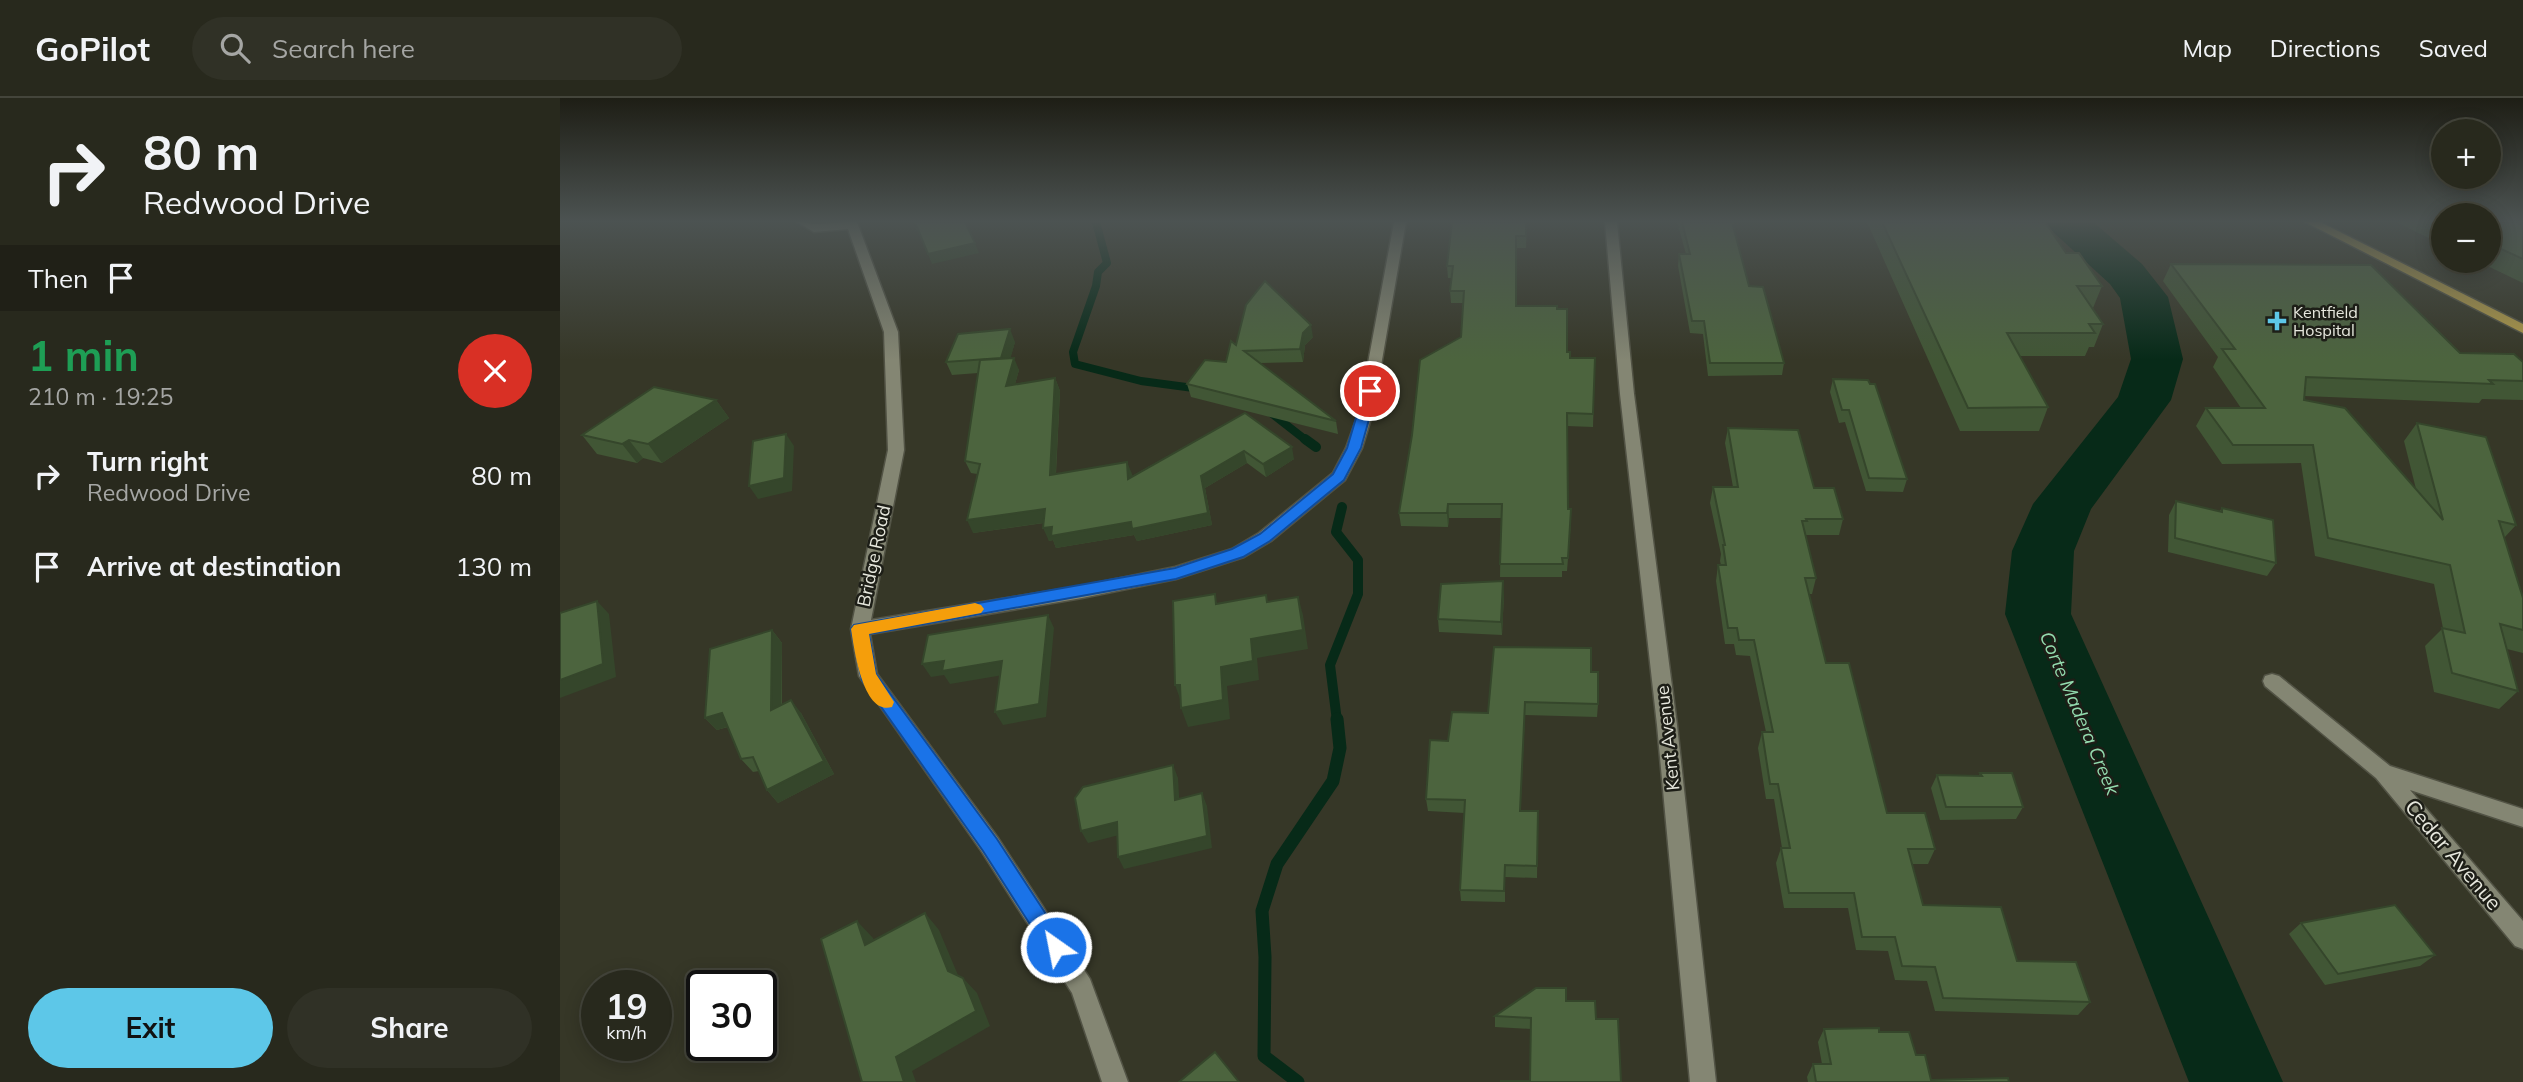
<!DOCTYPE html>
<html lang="en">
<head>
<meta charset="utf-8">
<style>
  :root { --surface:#28291d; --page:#303126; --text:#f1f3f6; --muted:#a5a6a4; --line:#44453b; --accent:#5dc7e8 }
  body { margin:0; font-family:Mulish,sans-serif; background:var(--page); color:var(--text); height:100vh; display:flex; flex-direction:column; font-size:26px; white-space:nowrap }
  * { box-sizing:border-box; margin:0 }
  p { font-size:23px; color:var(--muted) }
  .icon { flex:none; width:38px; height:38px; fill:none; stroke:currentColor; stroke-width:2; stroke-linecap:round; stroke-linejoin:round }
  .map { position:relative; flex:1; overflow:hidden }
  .panel { display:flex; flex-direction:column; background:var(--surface); width:560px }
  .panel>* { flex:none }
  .banner { background:#28291d; color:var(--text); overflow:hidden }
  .tools { position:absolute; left:1871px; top:21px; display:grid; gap:14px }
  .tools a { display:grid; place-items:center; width:70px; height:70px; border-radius:50%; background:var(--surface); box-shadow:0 4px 18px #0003,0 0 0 2px var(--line); font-size:35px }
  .speed { position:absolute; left:21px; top:872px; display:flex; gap:14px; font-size:35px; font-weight:700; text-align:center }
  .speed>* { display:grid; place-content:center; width:91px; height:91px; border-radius:50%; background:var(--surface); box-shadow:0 4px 18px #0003,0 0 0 2px var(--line); line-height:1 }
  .speed small { font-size:18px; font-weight:400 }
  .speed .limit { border:4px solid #111; border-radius:10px; background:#fff; color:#111 }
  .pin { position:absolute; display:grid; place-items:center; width:60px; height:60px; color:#fff; margin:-30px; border:4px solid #fff; border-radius:50%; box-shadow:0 2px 7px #0007 }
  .me { position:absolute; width:77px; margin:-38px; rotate:327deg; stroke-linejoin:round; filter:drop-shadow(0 0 5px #0008) }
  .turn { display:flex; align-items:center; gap:24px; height:147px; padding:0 28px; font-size:32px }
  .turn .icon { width:91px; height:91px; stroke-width:2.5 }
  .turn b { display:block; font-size:49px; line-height:60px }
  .then { display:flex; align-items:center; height:66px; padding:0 28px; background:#0003; gap:14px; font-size:26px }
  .round { display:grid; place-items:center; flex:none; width:74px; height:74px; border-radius:37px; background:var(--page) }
  .summary { display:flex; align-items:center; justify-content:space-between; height:119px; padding:0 28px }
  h1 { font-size:42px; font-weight:700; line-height:52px; color:#1e9e55 }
  .primary-button { display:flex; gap:14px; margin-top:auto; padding:14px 28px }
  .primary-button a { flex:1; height:80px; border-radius:42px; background:var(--accent); color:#111; font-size:28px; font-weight:700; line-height:80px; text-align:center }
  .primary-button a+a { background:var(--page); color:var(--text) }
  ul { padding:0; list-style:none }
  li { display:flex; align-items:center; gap:21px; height:91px; padding:0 28px }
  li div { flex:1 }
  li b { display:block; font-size:26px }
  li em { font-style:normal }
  header { display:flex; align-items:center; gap:42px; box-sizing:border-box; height:98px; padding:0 35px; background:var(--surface); border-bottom:2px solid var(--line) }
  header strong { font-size:33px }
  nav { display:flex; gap:38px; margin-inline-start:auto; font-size:24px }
  .search { width:490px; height:63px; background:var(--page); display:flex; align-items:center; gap:18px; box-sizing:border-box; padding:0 24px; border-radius:38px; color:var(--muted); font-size:26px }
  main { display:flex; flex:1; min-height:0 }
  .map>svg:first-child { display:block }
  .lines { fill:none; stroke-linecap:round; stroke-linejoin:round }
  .stream-far2 { stroke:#072a18; stroke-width:8 }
  .stream-far1 { stroke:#072a18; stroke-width:10 }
  .stream { stroke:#072a18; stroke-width:13 }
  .river { fill:#072a18; fill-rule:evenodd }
  .minor-casing { stroke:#525345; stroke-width:3 }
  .major-casing { stroke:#525345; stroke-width:3 }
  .minor { fill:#848673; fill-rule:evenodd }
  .major { fill:#b39c49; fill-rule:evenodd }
  .wall { fill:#415635 }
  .shaded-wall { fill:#35462b }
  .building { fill:#4c643e; stroke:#35462b; stroke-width:2 }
  .route { fill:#1a73e8; stroke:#114b97; stroke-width:2 }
  .slow { fill:#f59e0b }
  .poi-dot { fill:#5dc7e8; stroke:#1d1e17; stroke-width:2.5 }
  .labels { text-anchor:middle; stroke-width:5; stroke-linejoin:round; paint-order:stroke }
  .far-poi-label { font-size:16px; fill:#e7e8de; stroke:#1d1e17; text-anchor:start }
  .street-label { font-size:18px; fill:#e7e8de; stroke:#1d1e17 }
  .water-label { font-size:19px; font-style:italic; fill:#93dbae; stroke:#1d1e17 }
  .near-street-label { font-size:21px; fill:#e7e8de; stroke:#1d1e17 }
</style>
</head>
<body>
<header>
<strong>GoPilot</strong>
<div class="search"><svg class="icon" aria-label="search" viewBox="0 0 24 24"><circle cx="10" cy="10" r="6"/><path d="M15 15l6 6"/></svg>Search here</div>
<nav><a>Map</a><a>Directions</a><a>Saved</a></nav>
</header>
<main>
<section class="panel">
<div class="banner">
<div class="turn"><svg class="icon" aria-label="right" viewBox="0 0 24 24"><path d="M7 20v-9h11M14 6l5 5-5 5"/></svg><div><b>80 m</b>Redwood Drive</div></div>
<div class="then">Then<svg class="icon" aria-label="arrive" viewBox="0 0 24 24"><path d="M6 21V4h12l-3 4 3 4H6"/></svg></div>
</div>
<div class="summary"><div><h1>1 min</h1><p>210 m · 19:25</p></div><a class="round" style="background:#d93025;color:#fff"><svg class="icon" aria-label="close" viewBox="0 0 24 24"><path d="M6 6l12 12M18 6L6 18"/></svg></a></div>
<ul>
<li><svg class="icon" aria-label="right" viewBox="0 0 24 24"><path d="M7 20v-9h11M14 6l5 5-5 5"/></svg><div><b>Turn right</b><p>Redwood Drive</p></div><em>80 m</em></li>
<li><svg class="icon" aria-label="arrive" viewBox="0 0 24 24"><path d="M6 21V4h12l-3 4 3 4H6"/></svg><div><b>Arrive at destination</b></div><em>130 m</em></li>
</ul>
<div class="primary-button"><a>Exit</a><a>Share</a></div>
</section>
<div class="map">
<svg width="1963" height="984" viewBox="0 0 1963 984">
  <rect width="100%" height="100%" fill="#363727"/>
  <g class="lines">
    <!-- stream-far2 -->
    <g class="stream-far2">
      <path d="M536 124 547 165 538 174 536 188 513 254 515 266 581 283 641 291"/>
      <path d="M711 315 747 343"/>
    </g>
    <!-- stream-far1 -->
    <g class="stream-far1">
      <path d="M745 341 756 349"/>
      <path d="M777 623 770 567 798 496V462L776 434 782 409"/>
    </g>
    <!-- stream -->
    <path class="stream" d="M738 984 704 958 705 859 702 813 717 766 773 683 780 650 777 621"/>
    <!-- river -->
    <path class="river" d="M1485 124H1533L1582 166 1608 199 1623 261 1611 302 1531 411 1514 453 1511 516 1723 984H1629L1445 516 1452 453 1473 406 1558 299 1571 261 1560 200 1550 186 1492 133Z"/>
    <defs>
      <g id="minor">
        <path d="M237 124 256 126 297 124 338 234 344 352 311 522 522 488 615 469 672 451 699 435 773 375 786 350 799 314 834 124H846L813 314 802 350 785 382 711 443 684 459 616 481 522 500 310 536 317 576 438 740 530 881 568 984H542L512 895 422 754 299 578 291 531 328 352 324 234 288 131 254 134Z"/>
        <path d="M1045 124H1057L1074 296 1117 627 1156 984H1130L1097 627 1060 296Z"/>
        <path d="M1712 576 1719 578 1830 668 1963 711V729L1850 692 1963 823V851L1955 848 1816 680 1705 588 1703 583 1705 578Z"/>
      </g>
      <path id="major" d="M1745 124H1760L1963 226V235Z"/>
    </defs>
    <!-- minor casing -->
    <use href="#minor" class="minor-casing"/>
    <!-- major casing -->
    <use href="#major" class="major-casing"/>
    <!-- minor -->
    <use href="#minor" class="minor"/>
    <!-- major -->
    <use href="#major" class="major"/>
  </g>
  <!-- wall -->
  <g class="wall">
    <path d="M892 124H967L966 150H956V208L1007 254 1010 260H1035L1033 329 1007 328 1008 411 1011 424 1007 473H1002V479H940L941 420H889L888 429 841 428 839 415 901 239 904 205H891L890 193 892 180H888L887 168Z"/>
    <path d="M1117 124H1172L1189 188 1224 265 1222 277 1148 278 1143 236 1130 235 1118 168 1119 156H1126Z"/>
    <path d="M1307 124H1322L1506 155 1542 188 1533 210 1543 226 1534 249H1529L1525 258H1460L1488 309 1479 333H1400Z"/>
    <path d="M1836 124H1883V147Z"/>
    <path d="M1928 124 1963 127V185L1917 163H1928Z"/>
    <path d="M1611 166 1900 255 1963 264V302L1922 301 1919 305 1744 298V302L1856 391 1844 343 1857 325 1956 427 1944 440 1963 500V555L1947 551 1958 593 1939 611 1874 594 1865 548 1883 530 1874 486 1755 458 1741 365 1662 366 1636 328 1646 310H1681L1653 269 1658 259 1603 183Z"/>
    <path d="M753 239 745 247 743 264 700 265 776 323 778 336 631 299 627 286 666 264 676 247Z"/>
    <path d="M455 244 450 260 459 272 455 286 495 280 500 293 496 376H572V378L685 315 734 361 706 379 687 365 645 390 652 427 577 443 574 437 496 450 493 442 489 443 484 425 413 435 417 376 411 375 405 363 418 275 392 277 386 264Z"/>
    <path d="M1273 281 1347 381 1343 394 1306 393 1285 324 1279 325 1270 294Z"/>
    <path d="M156 302 169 320 102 365 83 360 77 365 37 356 22 337Z"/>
    <path d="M1168 330 1254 390 1283 421 1279 437H1245L1256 480 1252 496H1249L1266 565 1327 715 1375 751 1368 766H1352L1363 807 1457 863 1530 904 1518 917 1375 913 1367 883 1335 882 1328 853 1296 852 1288 810H1224L1216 765 1221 750H1222L1214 701H1206L1198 650 1202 634H1206L1190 558 1176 557 1174 546H1165L1156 483 1158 467H1161L1160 463 1161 456 1150 405 1153 389H1173L1165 345Z"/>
    <path d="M1616 403 1659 414 1662 410 1716 465 1707 478 1608 454 1609 417Z"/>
    <path d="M944 496 942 537 879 534 878 521Z"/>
    <path d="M212 532 222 545V606L241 615 274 676 218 705 207 692 199 673 193 674 181 661 168 629 157 632 145 620Z"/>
    <path d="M1031 574 1038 606 1037 619 965 617 960 713H978L977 780 945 779V804L901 803 900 792 905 715 868 713 866 701 888 643 928 615Z"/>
    <path d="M1420 675 1463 709 1456 721 1380 722 1371 690 1377 677 1419 678Z"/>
    <path d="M1741 825 1875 857 1860 868 1765 887 1729 836Z"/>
    <path d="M1006 903 1036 921 970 983 971 931 935 929V918Z"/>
    <path d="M1264 931 1319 934 1356 957 1371 982 1449 984H1248L1247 979 1253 966H1262L1258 944Z"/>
  </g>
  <!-- shaded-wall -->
  <g class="shaded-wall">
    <path d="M415 145 419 155 372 166 368 156Z"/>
    <path d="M751 227 753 239 745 247 743 264 740 251 743 235Z"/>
    <path d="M450 231 455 244 447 273 441 260Z"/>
    <path d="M454 260 459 272 451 300 446 288Z"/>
    <path d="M495 280 500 293 495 389 490 377Z"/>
    <path d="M156 302 169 320 102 365 88 346Z"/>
    <path d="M226 336 234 348 232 393 198 401 189 388Z"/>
    <path d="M69 342 83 360 77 365 62 346Z"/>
    <path d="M732 349 734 361 706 379 703 366Z"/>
    <path d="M684 353 687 365 645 390 652 427 577 443 574 437 496 450 493 442 489 443 483 430 571 424 641 378Z"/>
    <path d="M567 364 572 376V393L568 381Z"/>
    <path d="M888 406 889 420 888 429 887 415Z"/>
    <path d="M485 411 490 424 413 435 407 422Z"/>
    <path d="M943 483 944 496 942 537 941 524Z"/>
    <path d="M738 499 743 517 748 551 697 560 699 582 667 588 670 621 628 629 621 610 661 569Z"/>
    <path d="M37 503 49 516 56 579 0 600V582Z"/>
    <path d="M488 517 494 530 486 619 443 627 435 614Z"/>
    <path d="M212 532 222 545 221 624 211 612Z"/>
    <path d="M384 563H442L449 576 390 586 384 577 371 579 362 566Z"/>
    <path d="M615 587H620L622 606Z"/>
    <path d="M231 602 241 615 274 676 218 705 207 692Z"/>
    <path d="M965 604V617L960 725V713Z"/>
    <path d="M162 615 173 627 157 632 145 620Z"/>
    <path d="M613 667 618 680 620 714 615 702Z"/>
    <path d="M642 695 647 708 652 750 564 771 558 759Z"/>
    <path d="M557 724 563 736 528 745 521 733Z"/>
    <path d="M365 815 379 832 403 889 388 873Z"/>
    <path d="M297 823 313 840 321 863 305 847Z"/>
    <path d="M403 880 417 895 430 928 352 973 356 984H344L336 959Z"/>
  </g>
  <!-- building -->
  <g class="building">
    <path d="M355 124H405L415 145 368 156Z"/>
    <path d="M892 124H966V138H956V208H997V211H1007V254H1010V260H1035L1033 316 1007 315 1008 411H1011L1008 460H1002L1003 466H940L942 406H888L887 415H839L852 337 860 262 901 239 904 193H890L893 168H887Z"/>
    <path d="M1122 124H1172L1189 188 1203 189 1224 265H1150L1144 223H1132L1119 156H1130Z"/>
    <path d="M1322 124H1485L1506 155H1519L1542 188H1517L1543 226H1529L1535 235H1447L1488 309 1408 310Z"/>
    <path d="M1928 124H1956L1963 127V161L1928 145Z"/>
    <path d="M1611 166 1811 167 1900 255 1954 256 1963 264V283L1929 282 1933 286 1746 279 1744 302 1785 310 1883 422 1857 325 1926 339 1956 427 1939 423 1963 500V532L1940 526 1958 593 1892 575 1882 530 1905 535 1890 467 1768 440 1753 347H1673L1646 310H1705L1662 251H1675Z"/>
    <path d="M705 183 751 227 743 235 740 251 684 253 776 323 627 286 645 262 666 264 671 243 676 247 686 207Z"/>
    <path d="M450 231 441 260 386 264 398 236Z"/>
    <path d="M454 260 446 288 495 280 490 377 567 364 568 381 685 315 732 349 703 366 684 353 641 378 648 415 572 431 571 424 491 438 492 429 483 430 485 411 407 422 420 366 405 363 420 262Z"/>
    <path d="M1273 281 1308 282 1310 286H1315L1347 381 1309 380 1289 312H1282Z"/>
    <path d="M94 289 156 302 88 346 69 342 62 346 22 337Z"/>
    <path d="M1168 330 1238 332 1254 390H1274L1283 421H1246L1247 423H1242L1256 480H1245L1266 565H1289L1327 715H1365L1375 751H1348L1363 807 1441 809 1457 863 1516 864 1530 904 1383 900 1375 869 1342 868 1335 839H1302L1294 795H1229L1221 750H1230L1218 686H1210L1202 634H1213L1194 542H1179L1177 530H1168L1158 467H1166L1163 447H1165L1153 389H1178Z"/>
    <path d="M226 336 224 380 189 388 193 343Z"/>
    <path d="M1616 403 1662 414V410L1713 422 1716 465 1615 440Z"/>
    <path d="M943 483 941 524 878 521 881 486Z"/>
    <path d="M655 496 656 506 706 497 707 504 738 499 743 532 691 541 693 563 661 569 663 602 621 610 620 587H615L613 503Z"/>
    <path d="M37 503 43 566 0 582V515Z"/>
    <path d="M488 517 479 606 435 614 442 563 382 573 384 563 362 566 368 537Z"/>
    <path d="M212 532 211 612 231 602 264 663 207 692 193 659 181 661 162 615 145 620 150 551Z"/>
    <path d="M934 549 1031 550V574H1038V606L965 604 960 713H978L977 768 945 767 944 793 900 792 905 702 866 701 870 642 888 643 892 614 928 615Z"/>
    <path d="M613 667 615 702 642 695 647 738 558 759 557 724 521 733 515 700 523 689Z"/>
    <path d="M1420 675H1452L1463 709H1386L1377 677 1422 678Z"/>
    <path d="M1835 807 1875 857 1778 876 1741 825Z"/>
    <path d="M365 815 388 873 403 880 416 913 336 959 344 984H302L261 841 297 823 305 847Z"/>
    <path d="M976 890H1006V903H1035L1036 921H1058L1061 984H941V983H970L971 920 935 918Z"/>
    <path d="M1319 930V934H1349L1356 957H1365L1371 982 1448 980 1449 984H1256L1253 966H1271L1264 931Z"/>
    <path d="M655 954 679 984H619Z"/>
  </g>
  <!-- sky -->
  <linearGradient id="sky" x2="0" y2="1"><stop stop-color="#1e1e15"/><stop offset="0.47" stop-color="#4c5352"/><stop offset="1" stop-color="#4c5352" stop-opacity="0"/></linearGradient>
  <rect width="1963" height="262" fill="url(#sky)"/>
  <!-- route -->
  <path class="route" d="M810 289 817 293 801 350 784 382 710 443 683 459 616 481 309 536 316 576 437 741 503 842 506 849 503 856 496 859 489 856 423 753 302 582 291 531 294 527 615 470 672 451 700 436 773 376 787 350 804 293Z"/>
  <!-- slow -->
  <path class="slow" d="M415 505 421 507 424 511 421 515 309 536 316 576 334 604 332 609C303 618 294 550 291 531L294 527Z"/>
  <!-- markers -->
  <path class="poi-dot" d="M1713.5 212.5h7v7h7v7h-7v7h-7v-7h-7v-7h7z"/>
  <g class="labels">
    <!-- far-poi labels -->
    <g class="far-poi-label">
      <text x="1733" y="220">Kentfield<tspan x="1733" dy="18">Hospital</tspan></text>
    </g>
    <!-- street labels -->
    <g class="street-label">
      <text transform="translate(314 458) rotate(-78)" y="6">Bridge Road</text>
      <text transform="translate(1108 640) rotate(-96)" y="6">Kent Avenue</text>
    </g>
    <!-- water labels -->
    <g class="water-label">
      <text transform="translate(1520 615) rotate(67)" y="7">Corte Madera Creek</text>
    </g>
    <!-- near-street labels -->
    <g class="near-street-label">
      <text transform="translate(1893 757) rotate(50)" y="7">Cedar Avenue</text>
    </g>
  </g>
</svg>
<div class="tools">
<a>+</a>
<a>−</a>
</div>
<div class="speed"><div>19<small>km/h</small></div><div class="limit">30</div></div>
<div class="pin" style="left:810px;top:293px;background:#d93025"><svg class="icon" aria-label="arrive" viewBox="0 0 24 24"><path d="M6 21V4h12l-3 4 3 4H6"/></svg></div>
<svg class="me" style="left:496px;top:849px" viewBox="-20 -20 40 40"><circle r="17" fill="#1a73e8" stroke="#fff" stroke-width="3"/><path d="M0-11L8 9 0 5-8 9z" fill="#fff"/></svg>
</div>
</main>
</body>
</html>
